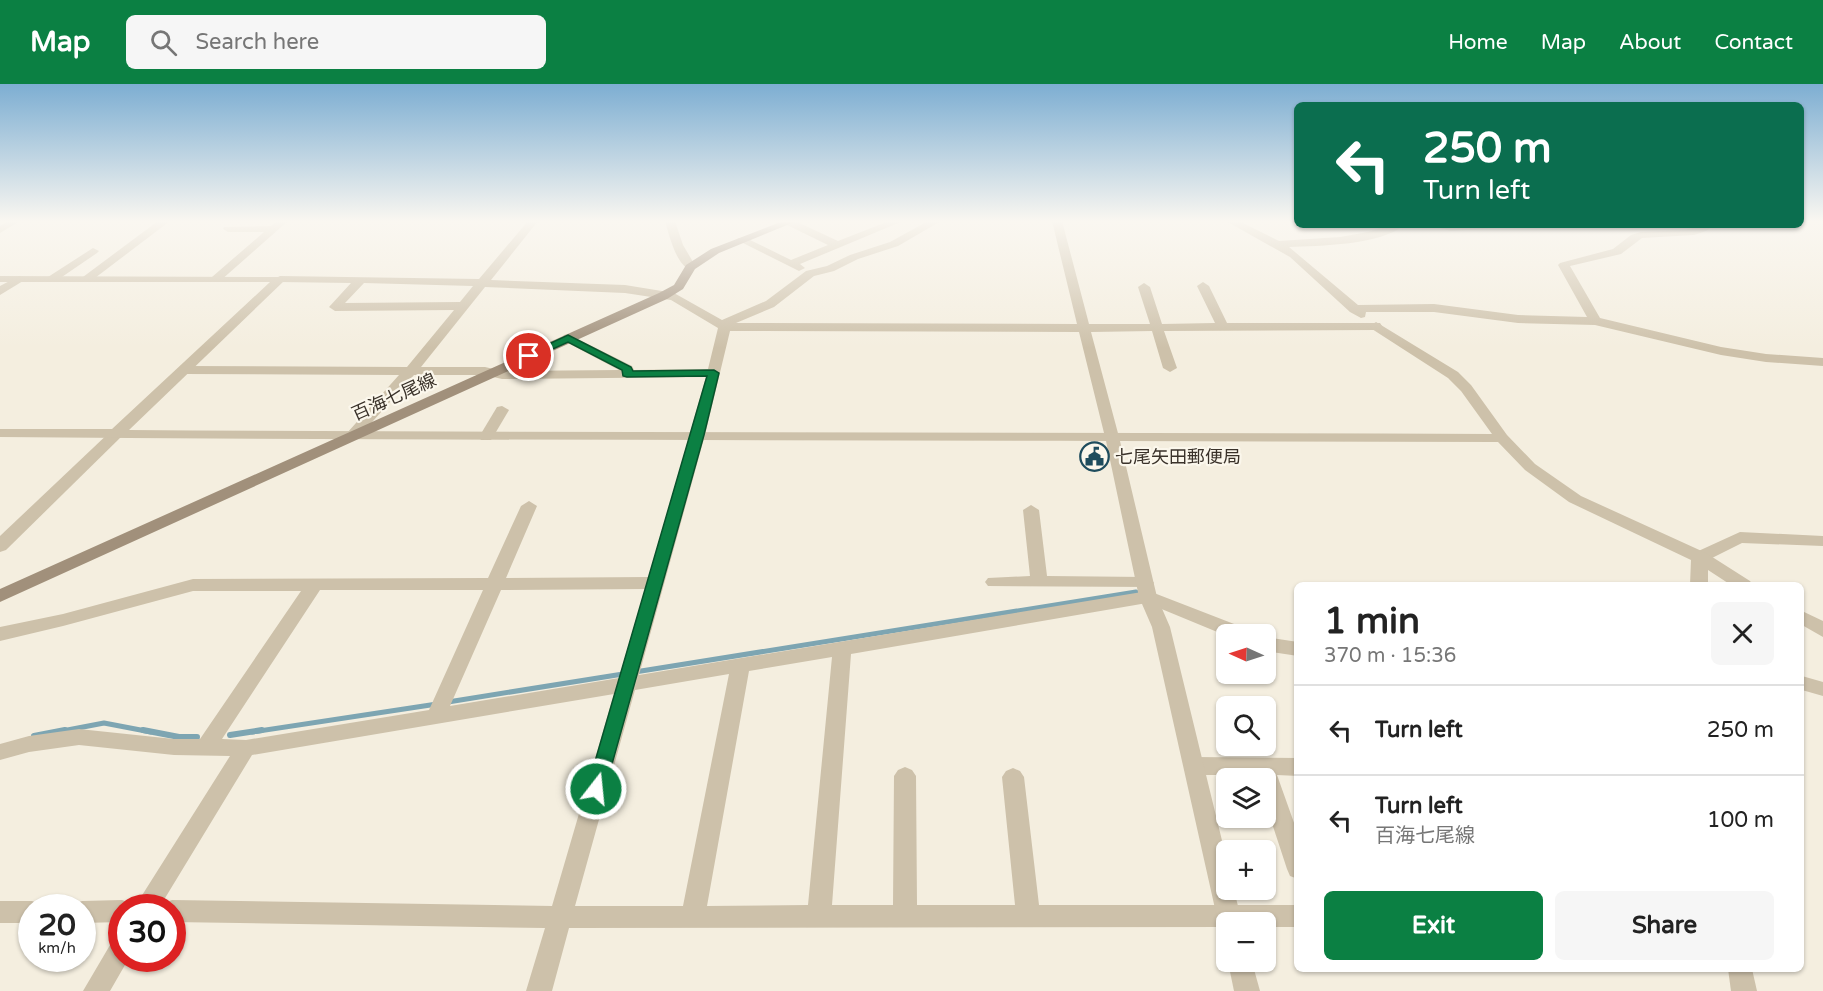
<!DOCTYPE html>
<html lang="en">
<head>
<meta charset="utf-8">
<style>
  :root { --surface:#fff; --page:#f6f6f6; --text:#222; --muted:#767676; --line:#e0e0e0; --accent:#0b8043 }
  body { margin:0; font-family:"Varela Round","Noto Sans JP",sans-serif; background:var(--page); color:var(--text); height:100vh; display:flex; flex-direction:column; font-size:22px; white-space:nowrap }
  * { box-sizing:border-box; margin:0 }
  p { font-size:20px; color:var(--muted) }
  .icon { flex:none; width:33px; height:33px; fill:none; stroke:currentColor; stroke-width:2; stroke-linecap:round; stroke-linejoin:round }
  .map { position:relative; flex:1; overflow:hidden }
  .side { position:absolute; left:1294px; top:498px; width:510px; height:390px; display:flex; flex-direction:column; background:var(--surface); border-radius:9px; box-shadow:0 2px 4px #0004 }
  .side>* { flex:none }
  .hud { position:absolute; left:1294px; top:18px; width:510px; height:126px; border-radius:9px; box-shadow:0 2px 4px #0004; background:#0b6e4f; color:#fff; overflow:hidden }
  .needle { width:39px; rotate:273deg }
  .tools { position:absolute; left:1216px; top:540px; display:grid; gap:12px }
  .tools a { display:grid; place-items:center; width:60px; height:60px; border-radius:9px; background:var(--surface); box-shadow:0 2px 4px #0004; font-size:30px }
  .speed { position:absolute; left:18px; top:810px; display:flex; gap:12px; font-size:30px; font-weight:700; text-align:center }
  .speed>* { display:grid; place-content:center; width:78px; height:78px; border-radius:50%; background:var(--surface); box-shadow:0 2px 4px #0004; line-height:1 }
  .speed small { font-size:15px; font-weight:400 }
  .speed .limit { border:9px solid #d22; background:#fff; color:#111 }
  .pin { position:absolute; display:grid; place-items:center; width:51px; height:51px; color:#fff; margin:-26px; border:3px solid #fff; border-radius:50%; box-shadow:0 2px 6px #0007 }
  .me { position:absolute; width:66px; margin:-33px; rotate:16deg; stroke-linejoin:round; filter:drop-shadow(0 0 4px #0008) }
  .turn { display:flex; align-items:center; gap:21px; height:126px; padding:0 30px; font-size:27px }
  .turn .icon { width:78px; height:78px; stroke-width:2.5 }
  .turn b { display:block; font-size:42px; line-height:51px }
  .round { display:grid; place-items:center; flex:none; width:63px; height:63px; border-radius:9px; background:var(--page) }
  .head { display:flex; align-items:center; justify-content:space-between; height:102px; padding:0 30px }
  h1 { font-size:36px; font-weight:700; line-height:45px }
  .primary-button { display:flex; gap:12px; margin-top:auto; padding:12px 30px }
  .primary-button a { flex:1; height:69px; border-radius:9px; background:var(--accent); color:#fff; font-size:24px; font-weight:700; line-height:69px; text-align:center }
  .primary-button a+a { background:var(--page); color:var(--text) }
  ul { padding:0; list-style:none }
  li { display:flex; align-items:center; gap:18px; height:90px; padding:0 30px; border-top:2px solid var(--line) }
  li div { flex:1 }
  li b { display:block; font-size:22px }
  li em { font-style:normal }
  header { display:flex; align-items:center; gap:36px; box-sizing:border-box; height:84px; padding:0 30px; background:var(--accent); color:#fff }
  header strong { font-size:28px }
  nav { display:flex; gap:33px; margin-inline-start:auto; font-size:21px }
  .search { width:420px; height:54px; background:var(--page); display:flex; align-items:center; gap:15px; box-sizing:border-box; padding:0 21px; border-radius:9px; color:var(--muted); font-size:22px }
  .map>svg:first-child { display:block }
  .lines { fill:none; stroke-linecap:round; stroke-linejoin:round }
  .stream-far1 { stroke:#7da5b2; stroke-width:5 }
  .stream { stroke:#7da5b2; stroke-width:6 }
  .minor { fill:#cdc1aa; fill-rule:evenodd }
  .tertiary { fill:#cdc1aa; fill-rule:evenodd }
  .secondary { fill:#a1907b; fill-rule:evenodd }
  .route { fill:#0b8043; stroke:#07532c; stroke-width:1.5 }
  .labels { text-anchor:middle; stroke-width:4.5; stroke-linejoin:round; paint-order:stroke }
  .street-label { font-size:18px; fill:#3a322a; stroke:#fbf7ec }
  .poi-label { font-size:18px; fill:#3a322a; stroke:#fbf7ec; text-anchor:start }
</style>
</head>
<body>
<header>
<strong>Map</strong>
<div class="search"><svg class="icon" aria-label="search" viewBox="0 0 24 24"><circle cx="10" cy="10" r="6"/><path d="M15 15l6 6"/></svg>Search here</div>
<nav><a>Home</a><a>Map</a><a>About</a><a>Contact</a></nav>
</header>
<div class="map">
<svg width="1823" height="907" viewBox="0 0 1823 907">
  <rect width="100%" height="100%" fill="#f4eedf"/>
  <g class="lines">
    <!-- stream-far1 -->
    <g class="stream-far1">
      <path d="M635 588 1136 508"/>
      <path d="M448 618 623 590"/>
      <path d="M57 648 104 639 151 648"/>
      <path d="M252 648 437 620"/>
    </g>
    <!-- stream -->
    <g class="stream">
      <path d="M143 646 179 653H197"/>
      <path d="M230 651 262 646"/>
      <path d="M34 652 65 646"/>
    </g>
    <!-- minor -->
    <g class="minor">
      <path d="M8 137H20L0 149V142Z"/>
      <path d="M158 137H170L91 197H83V193Z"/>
      <path d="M277 137H288L220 197H212V193L264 148H228L223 145 224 143 271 142Z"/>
      <path d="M528 137H538L491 196 625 201 674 209 722 236 766 217 806 187 827 182 850 171 890 158 928 137H941L898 162 858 175 834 187 814 192 774 223 736 239 1077 240 1052 137H1062L1089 240H1150L1138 203 1144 199 1150 203 1162 240 1215 239 1197 202 1203 198 1209 202 1227 239H1380L1382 242 1376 246 1164 247 1177 284 1170 288 1163 284 1152 247 1091 248 1119 353 1112 357 1105 353 1079 248 730 247 705 351 639 591 1148 507 1154 509 1247 545 1250 550 1227 552 1147 519 851 570 832 821H893L894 692 898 686 905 683 912 686 916 692 917 821H1015L1002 693 1006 687 1013 684 1020 687 1024 693 1039 821H1298V843H1266V838H1227V843L569 844 552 907H526L545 844 172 838V824H162L164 819 172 816 552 822 614 610 252 671 159 824H134L230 672 174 671 79 661 29 668 0 676V660L29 652 79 645 174 655H200L301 507H193L63 542 0 557V543L63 530 193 495 488 494 521 422 529 417 537 422 506 494 649 493 706 293 502 295 485 291H414L357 355 352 356 345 352 347 349 399 291 184 290 177 286 184 282 407 283 454 226 335 227 329 223 351 199 280 198 274 195 280 192 479 195ZM364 199 473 202 460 218 345 219ZM485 203 625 209 671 216 718 244 708 285 634 286 632 282 568 250 564 251 562 254 564 257 619 286 502 287 485 283H421ZM645 505 619 594 450 622 501 506ZM320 506H483L429 626 246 656 222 655ZM832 573 808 821 707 822 749 587ZM729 590 683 822H575L635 606Z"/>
      <path d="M665 137H675L683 161 696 183 694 185 690 186C676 180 669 151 665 137Z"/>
      <path d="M784 137H795L838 157 889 137H903L800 180 805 184 799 187 737 156 738 154H746L791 176 828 161 785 140Z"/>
      <path d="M1226 137H1239L1279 157 1340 153 1368 148 1390 141H1404C1382 161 1318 162 1289 163L1358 221 1434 220 1518 231 1587 233 1558 181 1560 179 1613 165 1631 151 1641 148 1685 146 1702 141H1715L1706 147 1694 151 1642 154 1621 170 1570 182 1600 234 1721 263 1766 270 1823 274V282L1766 278 1721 271 1595 241 1518 239 1434 228H1366L1365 233 1361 234 1350 228 1290 173Z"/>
      <path d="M1428 141H1504L1499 144 1451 147Z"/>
      <path d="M93 164 99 167 97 169 56 197H48V193Z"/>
      <path d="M19 192 23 193V197L0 211V202Z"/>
      <path d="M502 322 509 326 493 353 491 356H481L479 353 497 323Z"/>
      <path d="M117 345 122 346 124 349 122 352 6 466 0 468V452L112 346Z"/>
      <path d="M1031 421 1039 426 1047 492 1145 493 1151 495 1154 499 1151 503 988 502 985 498 988 494 1030 492 1023 426Z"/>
      <path d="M1740 448 1823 452V462L1742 459 1706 477H1694L1692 473 1694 469Z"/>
      <path d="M1266 553 1298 558V572L1266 567Z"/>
      <path d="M1802 592 1823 598V612L1802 606Z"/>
      <path d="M1194 673 1298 674V692L1277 691 1298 750V795L1290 792 1287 785 1266 721V694H1257L1256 691H1194L1187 688 1184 682 1187 676Z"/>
      <path d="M122 816 130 819 132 824H122V838L82 839V824H72L74 820 82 817Z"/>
      <path d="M0 817H32L40 820 42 824H32V839H0Z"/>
      <path d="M122 852V874H129L110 907H83L113 856Z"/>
    </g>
    <!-- tertiary -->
    <g class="tertiary">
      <path d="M0 192 284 193V197L129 346C583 349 1037 348 1492 350L1461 307 1448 294 1372 245 1370 242 1376 238 1458 288 1471 301 1507 351 1535 380 1581 412 1706 469 1750 497 1753 501H1731L1708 486V501H1690L1691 476 1569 418 1525 386 1498 358 1120 357 1157 513 1170 543 1227 777V806H1234L1242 838H1227V848L1222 846 1218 838 1152 543 1139 513 1106 357C737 356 369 356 0 353V345H112L270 198H0Z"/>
      <path d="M1802 527 1823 537V553L1802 541Z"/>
      <path d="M1228 878H1252L1260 907H1234Z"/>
      <path d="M1728 885H1752L1757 907H1731Z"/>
    </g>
    <!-- secondary -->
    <path class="secondary" d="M783 137H797L719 169 695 185 683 205 667 215 0 518V505L659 209 674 201 686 181 711 165Z"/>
  </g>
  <!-- sky -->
  <linearGradient id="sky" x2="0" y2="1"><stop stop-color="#7daed2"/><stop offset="0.52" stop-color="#faf7f1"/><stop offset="1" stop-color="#faf7f1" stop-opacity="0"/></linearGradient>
  <rect width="1823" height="264" fill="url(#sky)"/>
  <!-- route -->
  <path class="route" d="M568 251 631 283 633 287 714 286 719 289 704 351 605 705 602 711 596 713 590 711 587 705 707 292 627 293 623 292 622 286 568 258 533 274H525L523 272Z"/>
  <!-- icons -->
  <defs>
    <symbol id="civic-ring" viewBox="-11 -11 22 22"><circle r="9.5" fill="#fbf7ec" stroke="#1e4c5d" stroke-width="1.5"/><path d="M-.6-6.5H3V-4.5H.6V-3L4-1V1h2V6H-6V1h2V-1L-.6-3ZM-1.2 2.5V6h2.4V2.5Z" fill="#1e4c5d"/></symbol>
  </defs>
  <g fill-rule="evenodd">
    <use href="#civic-ring" x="1078" y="356" width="33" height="33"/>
  </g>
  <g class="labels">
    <!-- street labels -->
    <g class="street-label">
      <text transform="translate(394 313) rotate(-24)" y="6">百海七尾線</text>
    </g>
    <!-- poi labels -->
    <g class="poi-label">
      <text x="1115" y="379">七尾矢田郵便局</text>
    </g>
  </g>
</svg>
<div class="tools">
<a><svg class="needle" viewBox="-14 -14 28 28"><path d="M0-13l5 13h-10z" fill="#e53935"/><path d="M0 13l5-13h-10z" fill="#767676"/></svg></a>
<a><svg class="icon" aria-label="search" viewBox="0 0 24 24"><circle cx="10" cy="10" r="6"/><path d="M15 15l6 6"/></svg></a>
<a><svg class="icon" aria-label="layers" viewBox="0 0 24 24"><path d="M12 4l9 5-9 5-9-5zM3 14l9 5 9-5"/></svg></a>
<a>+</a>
<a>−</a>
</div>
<div class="speed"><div>20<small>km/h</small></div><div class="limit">30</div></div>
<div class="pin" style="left:529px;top:272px;background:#d93025"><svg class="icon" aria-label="arrive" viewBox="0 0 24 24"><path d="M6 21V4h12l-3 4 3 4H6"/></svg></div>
<svg class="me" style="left:596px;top:705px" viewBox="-20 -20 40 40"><circle r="17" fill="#0b8043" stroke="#fff" stroke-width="3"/><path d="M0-11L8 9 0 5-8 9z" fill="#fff"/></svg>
<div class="hud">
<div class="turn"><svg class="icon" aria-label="left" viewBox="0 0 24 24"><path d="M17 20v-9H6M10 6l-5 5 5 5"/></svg><div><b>250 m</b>Turn left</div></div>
</div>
<section class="side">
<div class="head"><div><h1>1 min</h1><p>370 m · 15:36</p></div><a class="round"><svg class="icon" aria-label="close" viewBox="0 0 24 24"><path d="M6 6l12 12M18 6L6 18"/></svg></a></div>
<ul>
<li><svg class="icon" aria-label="left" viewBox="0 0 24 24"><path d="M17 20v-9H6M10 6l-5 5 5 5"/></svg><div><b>Turn left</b></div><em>250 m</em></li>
<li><svg class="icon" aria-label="left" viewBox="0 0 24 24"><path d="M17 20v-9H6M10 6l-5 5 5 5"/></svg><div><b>Turn left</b><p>百海七尾線</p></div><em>100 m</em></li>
</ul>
<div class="primary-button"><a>Exit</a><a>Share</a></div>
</section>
</div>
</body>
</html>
